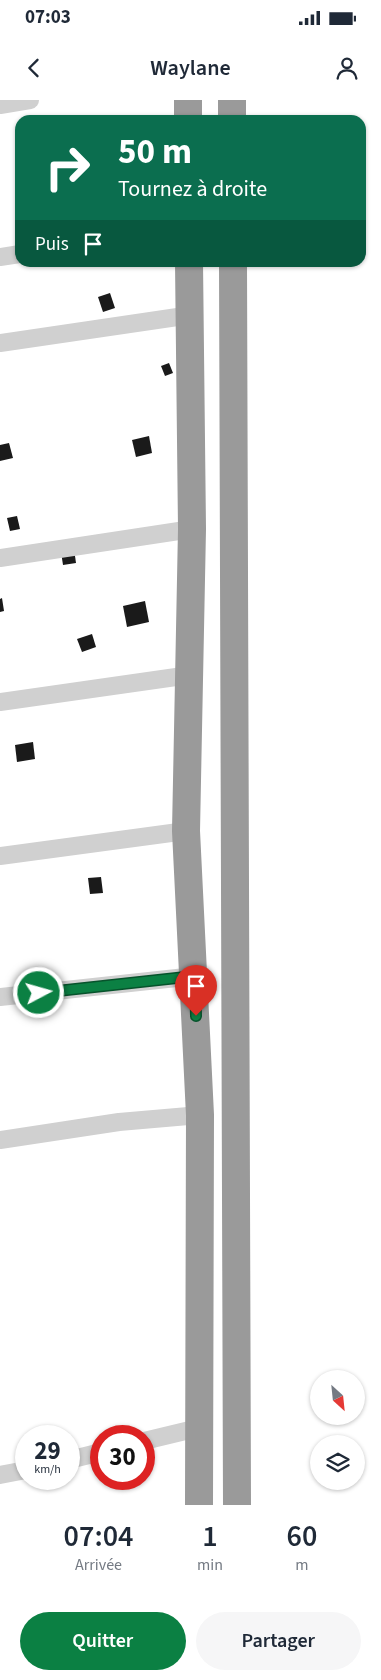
<!DOCTYPE html>
<html lang="fr">
<head>
<meta charset="utf-8">
<style>
  :root { --surface:#fff; --page:#f6f6f7; --text:#1f2937; --muted:#747a83; --accent:#0b8043 }
  body { margin:0; font-family:"Source Sans 3",sans-serif; background:var(--page); color:var(--text); height:100vh; display:flex; flex-direction:column; font-size:19px; white-space:nowrap }
  * { box-sizing:border-box; margin:0 }
  p { font-size:16px; color:var(--muted) }
  .icon { flex:none; width:28px; height:28px; fill:none; stroke:currentColor; stroke-width:2; stroke-linecap:round; stroke-linejoin:round }
  .map { position:relative; height:1405px; overflow:hidden }
  .drawer { display:flex; flex-direction:column; background:var(--surface); flex:1 }
  .drawer>* { flex:none }
  .banner { position:absolute; left:15px; top:15px; width:351px; height:152px; border-radius:15px; box-shadow:0 1px 4px #0004; background:#0b6e4f; color:#fff; overflow:hidden }
  .needle { width:32px; rotate:153deg }
  .buttons { position:absolute; left:310px; top:1270px; display:grid; gap:10px }
  .buttons a { display:grid; place-items:center; width:55px; height:55px; border-radius:50%; background:var(--surface); box-shadow:0 1px 4px #0004; font-size:25px }
  .speed { position:absolute; left:15px; top:1325px; display:flex; gap:10px; font-size:25px; font-weight:700; text-align:center }
  .speed>* { display:grid; place-content:center; width:65px; height:65px; border-radius:50%; background:var(--surface); box-shadow:0 1px 4px #0004; line-height:1 }
  .speed small { font-size:12px; font-weight:400 }
  .speed .limit { border:8px solid #d22; background:#fff; color:#111 }
  .pin { position:absolute; display:grid; place-items:center; width:42px; height:42px; color:#fff; margin:-51px -21px; border-radius:50% 50% 50% 0; rotate:-45deg; box-shadow:0 0 5px #0007 }
  .pin .icon { rotate:45deg }
  .me { position:absolute; width:55px; margin:-28px; rotate:84deg; stroke-linejoin:round; filter:drop-shadow(0 0 4px #0008) }
  .turn { display:flex; align-items:center; gap:18px; height:105px; padding:0 20px; font-size:22px }
  .turn .icon { width:65px; height:65px; stroke-width:2.5 }
  .turn b { display:block; font-size:35px; line-height:42px }
  .then { display:flex; align-items:center; height:48px; padding:0 20px; background:#0003; gap:10px; font-size:19px }
  .eta { display:flex; justify-content:space-evenly; align-items:center; height:85px; text-align:center }
  .eta b { font-size:30px; font-weight:600; line-height:35px }
  .primary-button { display:flex; gap:10px; margin-top:auto; padding:10px 20px }
  .primary-button a { flex:1; height:58px; border-radius:30px; background:var(--accent); color:#fff; font-size:20px; font-weight:600; line-height:58px; text-align:center }
  .primary-button a+a { background:var(--page); color:var(--text) }
  .status { display:flex; justify-content:space-between; align-items:center; height:35px; padding:0 25px; background:var(--surface); direction:ltr }
  .status svg { height:14px; fill:currentColor }
  header { display:flex; justify-content:space-between; align-items:center; height:65px; padding:0 20px; background:var(--surface); font-size:22px; font-weight:600 }
  .map>svg:first-child { display:block }
  .building { fill:#1a1a1a }
  .lines { fill:none; stroke-linecap:round; stroke-linejoin:round }
  .street { stroke:#d0d0d0; stroke-width:18 }
  .highway { stroke:#9a9a9a; stroke-width:28 }
  .route-casing { stroke:#07532c; stroke-width:12 }
  .route { stroke:#0b8043; stroke-width:9 }
</style>
</head>
<body>
<div class="status"><b>07:03</b><svg viewBox="0 0 49 12"><path d="M0 12V9h3v3zM5 12V6h3v6zM10 12V3h3v9zM15 12V0h3v12zM26 1h20v11H26zM47 4h2v5h-2z"/></svg></div>
<header><svg class="icon" aria-label="back" viewBox="0 0 24 24"><path d="M15 5l-7 7 7 7"/></svg>Waylane<svg class="icon" aria-label="person" viewBox="0 0 24 24"><circle cx="12" cy="8" r="4"/><path d="M4 21q1-7 8-7t8 7"/></svg></header>
<div class="map">
<svg width="381" height="1405" viewBox="0 0 381 1405">
  <rect width="100%" height="100%" fill="#fff"/>
  <!-- building -->
  <g class="building">
    <path d="M110 193 115 208 103 212 98 197Z"/>
    <path d="M169 263 173 273 165 276 161 266Z"/>
    <path d="M149 336 152 353 136 357 132 340Z"/>
    <path d="M9 343 13 358 0 361V345Z"/>
    <path d="M17 416 20 429 10 431 7 418Z"/>
    <path d="M74 449 76 463 63 465 61 452Z"/>
    <path d="M2 498 4 511 0 512V499Z"/>
    <path d="M145 501 149 522 127 527 123 506Z"/>
    <path d="M92 534 96 547 82 552 77 539Z"/>
    <path d="M33 642 35 659 17 662 15 645Z"/>
    <path d="M101 777 103 793 90 794 88 778Z"/>
  </g>
  <g class="lines">
    <!-- street -->
    <g class="street">
      <path d="M0 5 30 0"/>
      <path d="M0 157 20 154"/>
      <path d="M0 243 191 215"/>
      <path d="M0 458 192 429"/>
      <path d="M0 602 190 575"/>
      <path d="M0 756 186 731"/>
      <path d="M0 897 195 876"/>
      <path d="M0 1040 119 1022 200 1015"/>
      <path d="M144 1341 198 1328"/>
      <path d="M69 1360 101 1352"/>
      <path d="M0 1375 26 1370"/>
    </g>
    <!-- highway -->
    <g class="highway">
      <path d="M188 0V20"/>
      <path d="M232 0V20"/>
      <path d="M189 162 192 429 186 731 200 1015 199 1405"/>
      <path d="M233 162 237 1405"/>
    </g>
  </g>
  <g class="lines">
    <defs>
      <path id="route" d="M39 893 195 876 196 916"/>
    </defs>
    <!-- route casing -->
    <use href="#route" class="route-casing"/>
    <!-- route -->
    <use href="#route" class="route"/>
  </g>
</svg>
<div class="buttons">
<a><svg class="needle" viewBox="-14 -14 28 28"><path d="M0-13l5 13h-10z" fill="#e53935"/><path d="M0 13l5-13h-10z" fill="#747a83"/></svg></a>
<a><svg class="icon" aria-label="layers" viewBox="0 0 24 24"><path d="M12 4l9 5-9 5-9-5zM3 14l9 5 9-5"/></svg></a>
</div>
<div class="speed"><div>29<small>km/h</small></div><div class="limit">30</div></div>
<div class="pin" style="left:196px;top:916px;background:#d93025"><svg class="icon" aria-label="arrive" viewBox="0 0 24 24"><path d="M6 21V4h12l-3 4 3 4H6"/></svg></div>
<svg class="me" style="left:39px;top:893px" viewBox="-20 -20 40 40"><circle r="17" fill="#0b8043" stroke="#fff" stroke-width="3"/><path d="M0-11L8 9 0 5-8 9z" fill="#fff"/></svg>
<div class="banner">
<div class="turn"><svg class="icon" aria-label="right" viewBox="0 0 24 24"><path d="M7 20v-9h11M14 6l5 5-5 5"/></svg><div><b>50 m</b>Tournez à droite</div></div>
<div class="then">Puis<svg class="icon" aria-label="arrive" viewBox="0 0 24 24"><path d="M6 21V4h12l-3 4 3 4H6"/></svg></div>
</div>
</div>
<section class="drawer">
<div class="eta">
<div><b>07:04</b><p>Arrivée</p></div>
<div><b>1</b><p>min</p></div>
<div><b>60</b><p>m</p></div>
</div>
<div class="primary-button"><a>Quitter</a><a>Partager</a></div>
</section>
</body>
</html>
